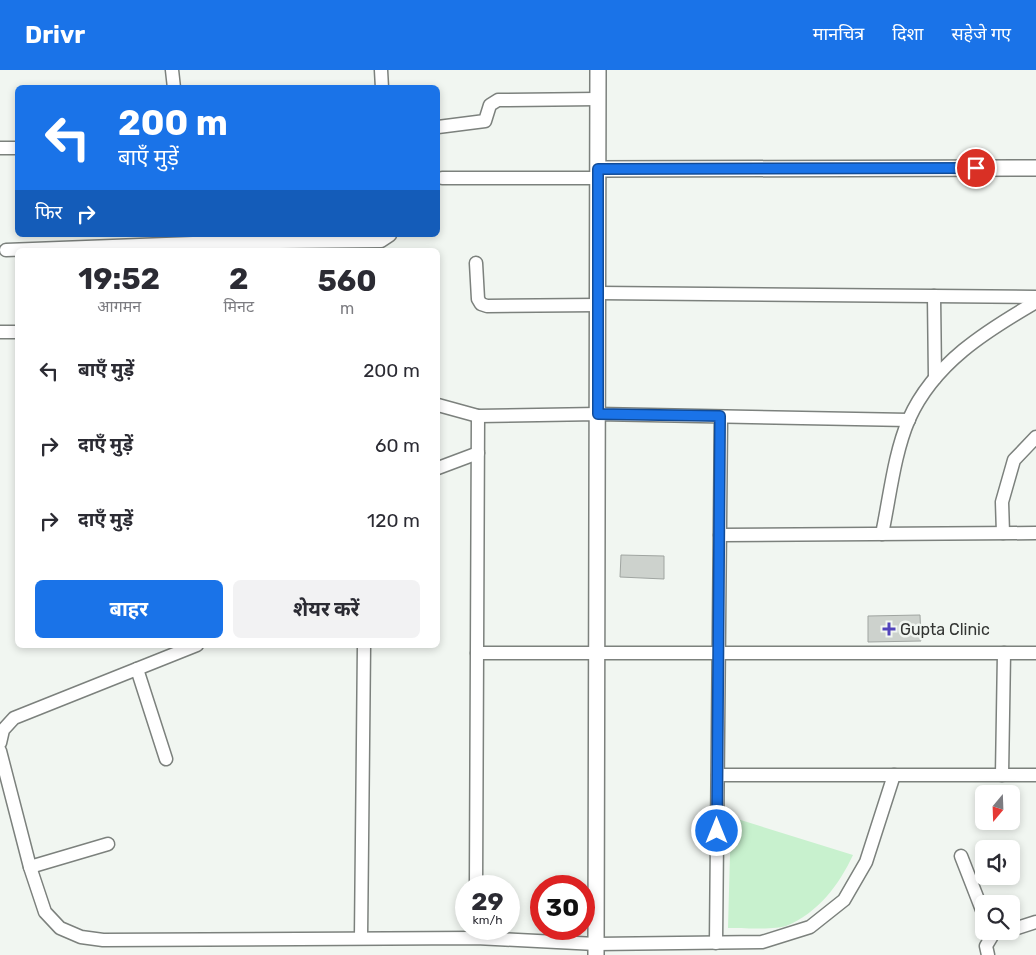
<!DOCTYPE html>
<html lang="hi">
<head>
<meta charset="utf-8">
<style>
  :root { --surface:#fff; --page:#f2f2f3; --text:#2b2b33; --muted:#7c7c81; --accent:#1a73e8 }
  body { margin:0; font-family:Rubik,"Noto Sans Devanagari",sans-serif; background:var(--page); color:var(--text); height:100vh; display:flex; flex-direction:column; font-size:19px; white-space:nowrap }
  * { box-sizing:border-box; margin:0 }
  p { font-size:16px; color:var(--muted) }
  .icon { flex:none; width:28px; height:28px; fill:none; stroke:currentColor; stroke-width:2; stroke-linecap:round; stroke-linejoin:round }
  .map { position:relative; flex:1; overflow:hidden }
  .panel { position:absolute; left:15px; top:178px; width:425px; height:400px; display:flex; flex-direction:column; background:var(--surface); border-radius:8px; box-shadow:0 2px 8px #0003 }
  .panel>* { flex:none }
  .banner { position:absolute; left:15px; top:15px; width:425px; height:152px; border-radius:8px; box-shadow:0 2px 8px #0003; background:#1a73e8; color:#fff; overflow:hidden }
  .needle { width:32px; rotate:199deg }
  .tools { position:absolute; left:975px; top:715px; display:grid; gap:10px }
  .tools a { display:grid; place-items:center; width:45px; height:45px; border-radius:8px; background:var(--surface); box-shadow:0 2px 8px #0003; font-size:25px }
  .speed { position:absolute; left:455px; top:805px; display:flex; gap:10px; font-size:25px; font-weight:700; text-align:center }
  .speed>* { display:grid; place-content:center; width:65px; height:65px; border-radius:50%; background:var(--surface); box-shadow:0 2px 8px #0003; line-height:1 }
  .speed small { font-size:12px; font-weight:400 }
  .speed .limit { border:8px solid #d22; background:#fff; color:#111 }
  .pin { position:absolute; display:grid; place-items:center; width:42px; height:42px; color:#fff; margin:-21px; border:2px solid #fff; border-radius:50%; box-shadow:0 1px 5px #0007 }
  .me { position:absolute; width:55px; margin:-28px; rotate:0deg; stroke-linejoin:round; filter:drop-shadow(0 0 4px #0008) }
  .turn { display:flex; align-items:center; gap:18px; height:105px; padding:0 20px; font-size:22px }
  .turn .icon { width:65px; height:65px; stroke-width:2.5 }
  .turn b { display:block; font-size:35px; line-height:42px }
  .then { display:flex; align-items:center; height:48px; padding:0 20px; background:#0003; gap:10px; font-size:19px }
  .eta { display:flex; justify-content:space-evenly; align-items:center; height:85px; text-align:center }
  .eta b { font-size:30px; font-weight:700; line-height:35px }
  .primary-button { display:flex; gap:10px; margin-top:auto; padding:10px 20px }
  .primary-button a { flex:1; height:58px; border-radius:8px; background:var(--accent); color:#fff; font-size:20px; font-weight:700; line-height:58px; text-align:center }
  .primary-button a+a { background:var(--page); color:var(--text) }
  ul { padding:0; list-style:none }
  li { display:flex; align-items:center; gap:15px; height:75px; padding:0 20px }
  li div { flex:1 }
  li b { display:block; font-size:19px }
  li em { font-style:normal }
  header { display:flex; align-items:center; gap:30px; box-sizing:border-box; height:70px; padding:0 25px; background:var(--accent); color:#fff }
  header strong { font-size:24px }
  nav { display:flex; gap:28px; margin-inline-start:auto; font-size:18px }
  .map>svg:first-child { display:block }
  .green { fill:#c8f1ce }
  .building { fill:#cdd2cd; stroke:#a0a5a1 }
  .lines { fill:none; stroke-linecap:round; stroke-linejoin:round }
  .minor-casing { stroke:#7c817d; stroke-width:15 }
  .tertiary-casing { stroke:#7c817d; stroke-width:18 }
  .minor { stroke:#fff; stroke-width:12 }
  .tertiary { stroke:#fff; stroke-width:15 }
  .route-casing { stroke:#114b97; stroke-width:12 }
  .route { stroke:#1a73e8; stroke-width:9 }
  .poi-dot { fill:#5244bb; stroke:#f1f6f1; stroke-width:2 }
  .labels { text-anchor:middle; stroke-width:5; stroke-linejoin:round; paint-order:stroke }
  .poi-label { font-size:16px; fill:#333533; stroke:#f1f6f1; text-anchor:start }
</style>
</head>
<body>
<header>
<strong>Drivr</strong>
<nav><a>मानचित्र</a><a>दिशा</a><a>सहेजे गए</a></nav>
</header>
<div class="map">
<svg width="1036" height="885" viewBox="0 0 1036 885">
  <rect width="100%" height="100%" fill="#f1f6f1"/>
  <!-- green -->
  <path class="green" d="M731 747 853 785C839 815 818 843 786 856 775 860 741 858 728 858Z"/>
  <!-- building -->
  <g class="building">
    <path d="M621 485 664 486V509L620 507Z"/>
    <path d="M920 545 921 571 868 572V546Z"/>
  </g>
  <g class="lines">
    <defs>
      <g id="minor">
        <path d="M172 0 174 18"/>
        <path d="M381 0 382 18"/>
        <path d="M438 57 485 51 490 35 498 30 598 29"/>
        <path d="M0 78H18"/>
        <path d="M442 108H599"/>
        <path d="M6 180 193 173 381 171 390 165"/>
        <path d="M476 193 478 229 481 234 487 236 598 235"/>
        <path d="M598 223 1036 227"/>
        <path d="M934 226 935 308"/>
        <path d="M0 262H18"/>
        <path d="M438 335 478 346 598 344 909 350"/>
        <path d="M438 398 478 383"/>
        <path d="M1003 463 1002 432 1014 390 1036 367"/>
        <path d="M882 464C890 426 894 384 909 349 934 293 986 261 1036 232"/>
        <path d="M720 465 1036 463"/>
        <path d="M477 583H1036"/>
        <path d="M137 599 166 689"/>
        <path d="M0 673 3 660 14 648 197 575"/>
        <path d="M0 681 30 797 45 842 60 858 81 867 103 870 476 868 596 874 762 872 810 857 844 830 866 792 894 705"/>
        <path d="M718 705H1036"/>
        <path d="M1002 705 1004 583"/>
        <path d="M961 786 984 845"/>
        <path d="M30 797 108 774"/>
        <path d="M476 816 478 346"/>
        <path d="M1011 860 1036 852"/>
        <path d="M361 868 364 575"/>
        <path d="M716 873 721 347"/>
        <path d="M988 885 986 876 992 866"/>
      </g>
      <g id="tertiary">
        <path d="M599 99 1036 98"/>
        <path d="M596 885 598 0"/>
      </g>
    </defs>
    <!-- minor casing -->
    <use href="#minor" class="minor-casing"/>
    <!-- tertiary casing -->
    <use href="#tertiary" class="tertiary-casing"/>
    <!-- minor -->
    <use href="#minor" class="minor"/>
    <!-- tertiary -->
    <use href="#tertiary" class="tertiary"/>
  </g>
  <g class="lines">
    <defs>
      <path id="route" d="M717 761 720 346 598 344V99L976 98"/>
    </defs>
    <!-- route casing -->
    <use href="#route" class="route-casing"/>
    <!-- route -->
    <use href="#route" class="route"/>
  </g>
  <!-- markers -->
  <path class="poi-dot" d="M886.5 551.5h5v5h5v5h-5v5h-5v-5h-5v-5h5z"/>
  <g class="labels">
    <!-- poi labels -->
    <g class="poi-label">
      <text x="900" y="565">Gupta Clinic</text>
    </g>
  </g>
</svg>
<div class="tools">
<a><svg class="needle" viewBox="-14 -14 28 28"><path d="M0-13l5 13h-10z" fill="#e53935"/><path d="M0 13l5-13h-10z" fill="#7c7c81"/></svg></a>
<a><svg class="icon" aria-label="sound" viewBox="0 0 24 24"><path d="M4 9h4l5-4v14l-5-4H4zM17 9q2 3 0 6"/></svg></a>
<a><svg class="icon" aria-label="search" viewBox="0 0 24 24"><circle cx="10" cy="10" r="6"/><path d="M15 15l6 6"/></svg></a>
</div>
<div class="speed"><div>29<small>km/h</small></div><div class="limit">30</div></div>
<div class="pin" style="left:976px;top:98px;background:#d93025"><svg class="icon" aria-label="arrive" viewBox="0 0 24 24"><path d="M6 21V4h12l-3 4 3 4H6"/></svg></div>
<svg class="me" style="left:717px;top:761px" viewBox="-20 -20 40 40"><circle r="17" fill="#1a73e8" stroke="#fff" stroke-width="3"/><path d="M0-11L8 9 0 5-8 9z" fill="#fff"/></svg>
<div class="banner">
<div class="turn"><svg class="icon" aria-label="left" viewBox="0 0 24 24"><path d="M17 20v-9H6M10 6l-5 5 5 5"/></svg><div><b>200 m</b>बाएँ मुड़ें</div></div>
<div class="then">फिर<svg class="icon" aria-label="right" viewBox="0 0 24 24"><path d="M7 20v-9h11M14 6l5 5-5 5"/></svg></div>
</div>
<section class="panel">
<div class="eta">
<div><b>19:52</b><p>आगमन</p></div>
<div><b>2</b><p>मिनट</p></div>
<div><b>560</b><p>m</p></div>
</div>
<ul>
<li><svg class="icon" aria-label="left" viewBox="0 0 24 24"><path d="M17 20v-9H6M10 6l-5 5 5 5"/></svg><div><b>बाएँ मुड़ें</b></div><em>200 m</em></li>
<li><svg class="icon" aria-label="right" viewBox="0 0 24 24"><path d="M7 20v-9h11M14 6l5 5-5 5"/></svg><div><b>दाएँ मुड़ें</b></div><em>60 m</em></li>
<li><svg class="icon" aria-label="right" viewBox="0 0 24 24"><path d="M7 20v-9h11M14 6l5 5-5 5"/></svg><div><b>दाएँ मुड़ें</b></div><em>120 m</em></li>
</ul>
<div class="primary-button"><a>बाहर</a><a>शेयर करें</a></div>
</section>
</div>
</body>
</html>
